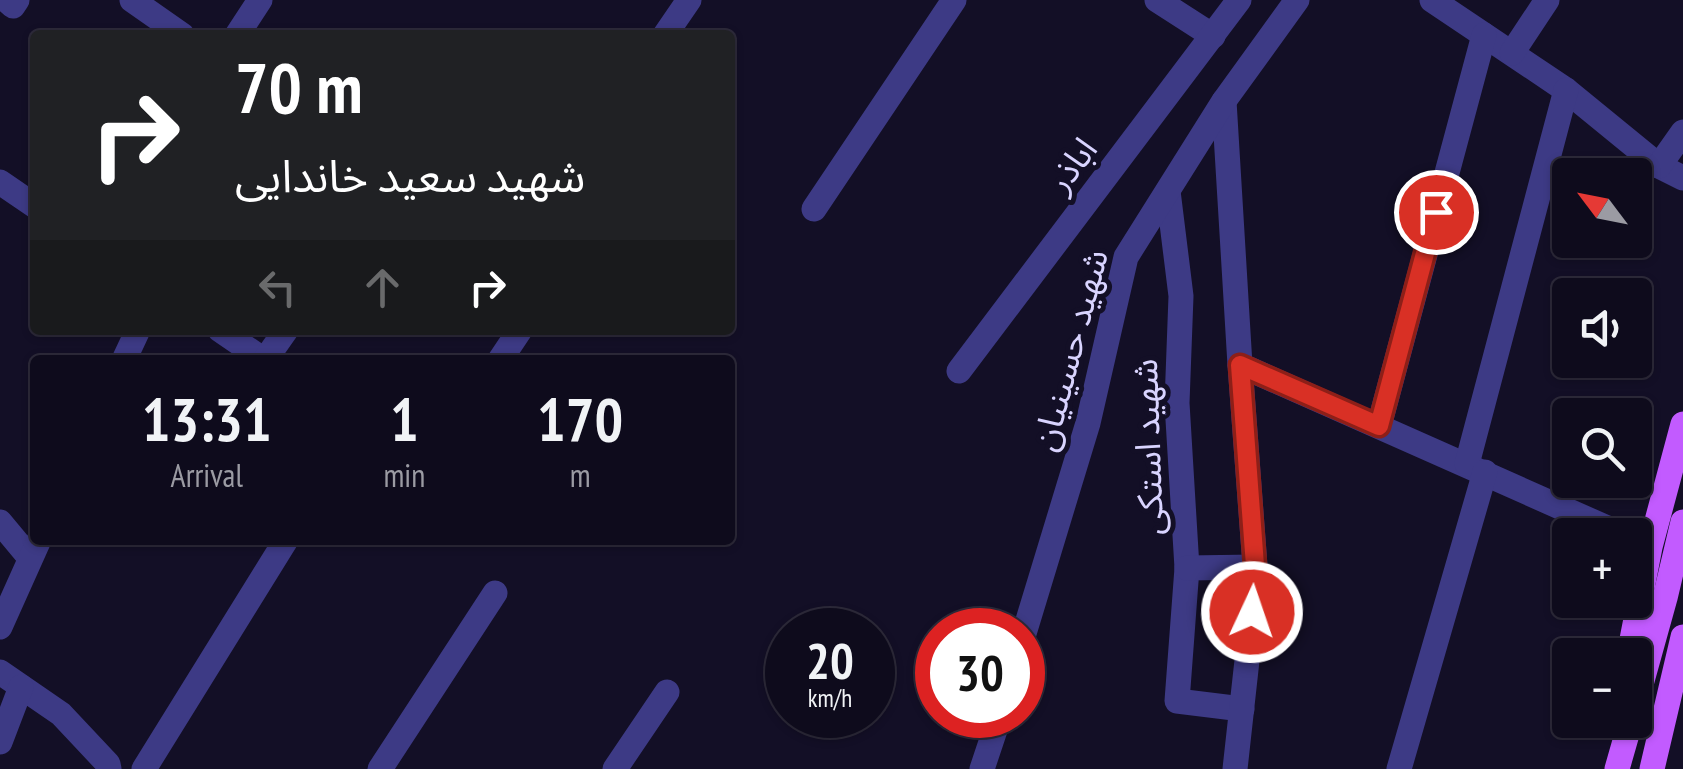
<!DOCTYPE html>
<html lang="en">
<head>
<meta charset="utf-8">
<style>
  :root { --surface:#0e0b1c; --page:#1c1929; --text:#f1f3f6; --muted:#9b9ba3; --line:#2e2b3b }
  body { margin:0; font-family:"PT Sans Narrow","Noto Sans Arabic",sans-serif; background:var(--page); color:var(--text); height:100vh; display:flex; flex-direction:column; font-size:38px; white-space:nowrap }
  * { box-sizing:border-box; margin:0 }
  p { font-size:32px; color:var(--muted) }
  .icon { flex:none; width:55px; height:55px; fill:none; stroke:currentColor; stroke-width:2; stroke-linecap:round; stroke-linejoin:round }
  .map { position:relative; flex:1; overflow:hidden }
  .side { position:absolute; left:30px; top:355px; width:705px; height:190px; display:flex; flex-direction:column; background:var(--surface); border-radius:10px; box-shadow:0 2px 8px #0004,0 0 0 2px var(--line) }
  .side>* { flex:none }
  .guide { position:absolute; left:30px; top:30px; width:705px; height:305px; border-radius:10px; box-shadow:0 2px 8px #0004,0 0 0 2px var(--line); background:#202124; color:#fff; overflow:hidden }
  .needle { width:65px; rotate:302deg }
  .fabs { position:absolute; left:1552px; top:158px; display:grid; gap:20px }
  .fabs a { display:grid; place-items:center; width:100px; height:100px; border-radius:10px; background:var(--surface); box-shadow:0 2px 8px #0004,0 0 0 2px var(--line); font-size:50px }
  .speed { position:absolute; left:765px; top:608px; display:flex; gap:20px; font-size:50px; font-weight:700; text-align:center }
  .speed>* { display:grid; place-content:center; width:130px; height:130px; border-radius:50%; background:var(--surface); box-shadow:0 2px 8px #0004,0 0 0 2px var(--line); line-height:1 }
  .speed small { font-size:25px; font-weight:400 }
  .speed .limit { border:15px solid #d22; background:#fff; color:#111 }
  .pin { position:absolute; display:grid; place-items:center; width:85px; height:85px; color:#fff; margin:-42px; border:5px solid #fff; border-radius:50%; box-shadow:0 2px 10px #0007 }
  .me { position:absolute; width:110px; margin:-55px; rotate:3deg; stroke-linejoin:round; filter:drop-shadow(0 0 8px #0008) }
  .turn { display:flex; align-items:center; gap:35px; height:210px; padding:0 40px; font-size:45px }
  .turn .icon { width:130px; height:130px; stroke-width:2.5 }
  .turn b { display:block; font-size:70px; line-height:85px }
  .lanes { display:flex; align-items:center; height:95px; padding:0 40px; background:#0003; justify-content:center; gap:50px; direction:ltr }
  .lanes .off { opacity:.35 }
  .eta { display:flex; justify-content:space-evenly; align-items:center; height:170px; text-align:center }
  .eta b { font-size:60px; font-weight:700; line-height:70px }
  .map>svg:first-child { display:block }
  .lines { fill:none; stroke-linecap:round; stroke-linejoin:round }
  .minor { stroke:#3d3a85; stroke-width:25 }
  .major { stroke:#c25bff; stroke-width:25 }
  .route-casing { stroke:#8d1f18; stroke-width:25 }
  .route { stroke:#d93025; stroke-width:18 }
  .labels { text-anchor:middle; stroke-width:10; stroke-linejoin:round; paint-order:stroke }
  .street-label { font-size:35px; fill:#d9d4ff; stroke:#130f26 }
</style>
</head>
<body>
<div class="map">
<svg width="1683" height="769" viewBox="0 0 1683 769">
  <rect width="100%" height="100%" fill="#130f26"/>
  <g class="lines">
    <!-- minor -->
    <g class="minor">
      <path d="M6 0 13 6 17 0"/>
      <path d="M132 0 182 35"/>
      <path d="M1157 0 1213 36"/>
      <path d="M1432 0 1566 90 1659 166 1683 178"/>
      <path d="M237 35 260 0"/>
      <path d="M665 35 689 0"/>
      <path d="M1512 53 1547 0"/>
      <path d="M1224 101 1240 365 1623 535"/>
      <path d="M1659 166 1683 132"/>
      <path d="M0 182 35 206"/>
      <path d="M1168 191 1181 296 1177 403 1187 568 1177 701 1242 709"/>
      <path d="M814 209 954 0"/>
      <path d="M220 330 264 360"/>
      <path d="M124 360 138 330"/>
      <path d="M265 360 286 330"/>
      <path d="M500 360 520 330"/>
      <path d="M959 371 1239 0"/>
      <path d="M1379 426 1484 35"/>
      <path d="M1467 464 1566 90"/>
      <path d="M0 522 30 558"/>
      <path d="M1187 568 1255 567"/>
      <path d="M0 627 39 540"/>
      <path d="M1022 640 1088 423 1126 257 1224 101 1297 0"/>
      <path d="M0 672 61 714 108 764 109 769"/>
      <path d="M0 742 21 687"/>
      <path d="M144 769 286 540"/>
      <path d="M380 769 495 593"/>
      <path d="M615 769 667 692"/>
      <path d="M982 769 1000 715"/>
      <path d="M1235 769 1256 579 1240 365"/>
      <path d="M1399 769 1485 472"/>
    </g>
    <!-- major -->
    <g class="major">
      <path d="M1629 655 1650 547 1683 424"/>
      <path d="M1635 706 1665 598 1683 522"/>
      <path d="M1617 769 1631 720"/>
      <path d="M1652 769 1683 637"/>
    </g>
  </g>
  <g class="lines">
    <defs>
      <path id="route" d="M1252 612 1256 579 1240 365 1379 426 1436 212"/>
    </defs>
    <!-- route casing -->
    <use href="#route" class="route-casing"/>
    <!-- route -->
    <use href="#route" class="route"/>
  </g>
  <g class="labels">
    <!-- street labels -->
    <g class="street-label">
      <text transform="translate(1072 165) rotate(-53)" y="12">اباذر</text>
      <text transform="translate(1070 350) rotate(-75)" y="12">شهید حسینیان</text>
      <text transform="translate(1148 447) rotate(-92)" y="12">شهید استکی</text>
    </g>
  </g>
</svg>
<div class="fabs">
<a><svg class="needle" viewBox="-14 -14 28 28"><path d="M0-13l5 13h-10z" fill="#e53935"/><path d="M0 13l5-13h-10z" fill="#9b9ba3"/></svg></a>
<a><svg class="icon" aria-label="sound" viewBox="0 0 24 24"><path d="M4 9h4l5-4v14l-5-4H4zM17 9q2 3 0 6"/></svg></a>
<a><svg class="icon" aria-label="search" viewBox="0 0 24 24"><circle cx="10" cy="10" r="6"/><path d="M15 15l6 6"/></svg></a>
<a>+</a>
<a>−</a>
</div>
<div class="speed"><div>20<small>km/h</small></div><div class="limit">30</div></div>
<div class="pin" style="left:1436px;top:212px;background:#d93025"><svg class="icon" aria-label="arrive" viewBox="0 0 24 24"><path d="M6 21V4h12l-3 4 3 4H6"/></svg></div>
<svg class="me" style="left:1252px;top:612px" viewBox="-20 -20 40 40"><circle r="17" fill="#d93025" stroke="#fff" stroke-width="3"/><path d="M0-11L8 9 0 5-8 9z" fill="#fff"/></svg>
<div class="guide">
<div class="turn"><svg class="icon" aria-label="right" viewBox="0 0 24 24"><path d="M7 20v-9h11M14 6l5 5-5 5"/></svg><div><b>70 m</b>شهید سعید خاندایی</div></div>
<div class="lanes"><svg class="icon off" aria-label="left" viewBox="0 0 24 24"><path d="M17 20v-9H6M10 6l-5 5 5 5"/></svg><svg class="icon off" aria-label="ahead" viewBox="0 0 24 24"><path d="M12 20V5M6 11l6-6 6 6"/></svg><svg class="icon" aria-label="right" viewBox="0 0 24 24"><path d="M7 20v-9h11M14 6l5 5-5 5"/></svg></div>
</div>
<section class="side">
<div class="eta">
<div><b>13:31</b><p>Arrival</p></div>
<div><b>1</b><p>min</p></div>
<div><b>170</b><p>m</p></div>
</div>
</section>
</div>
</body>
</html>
